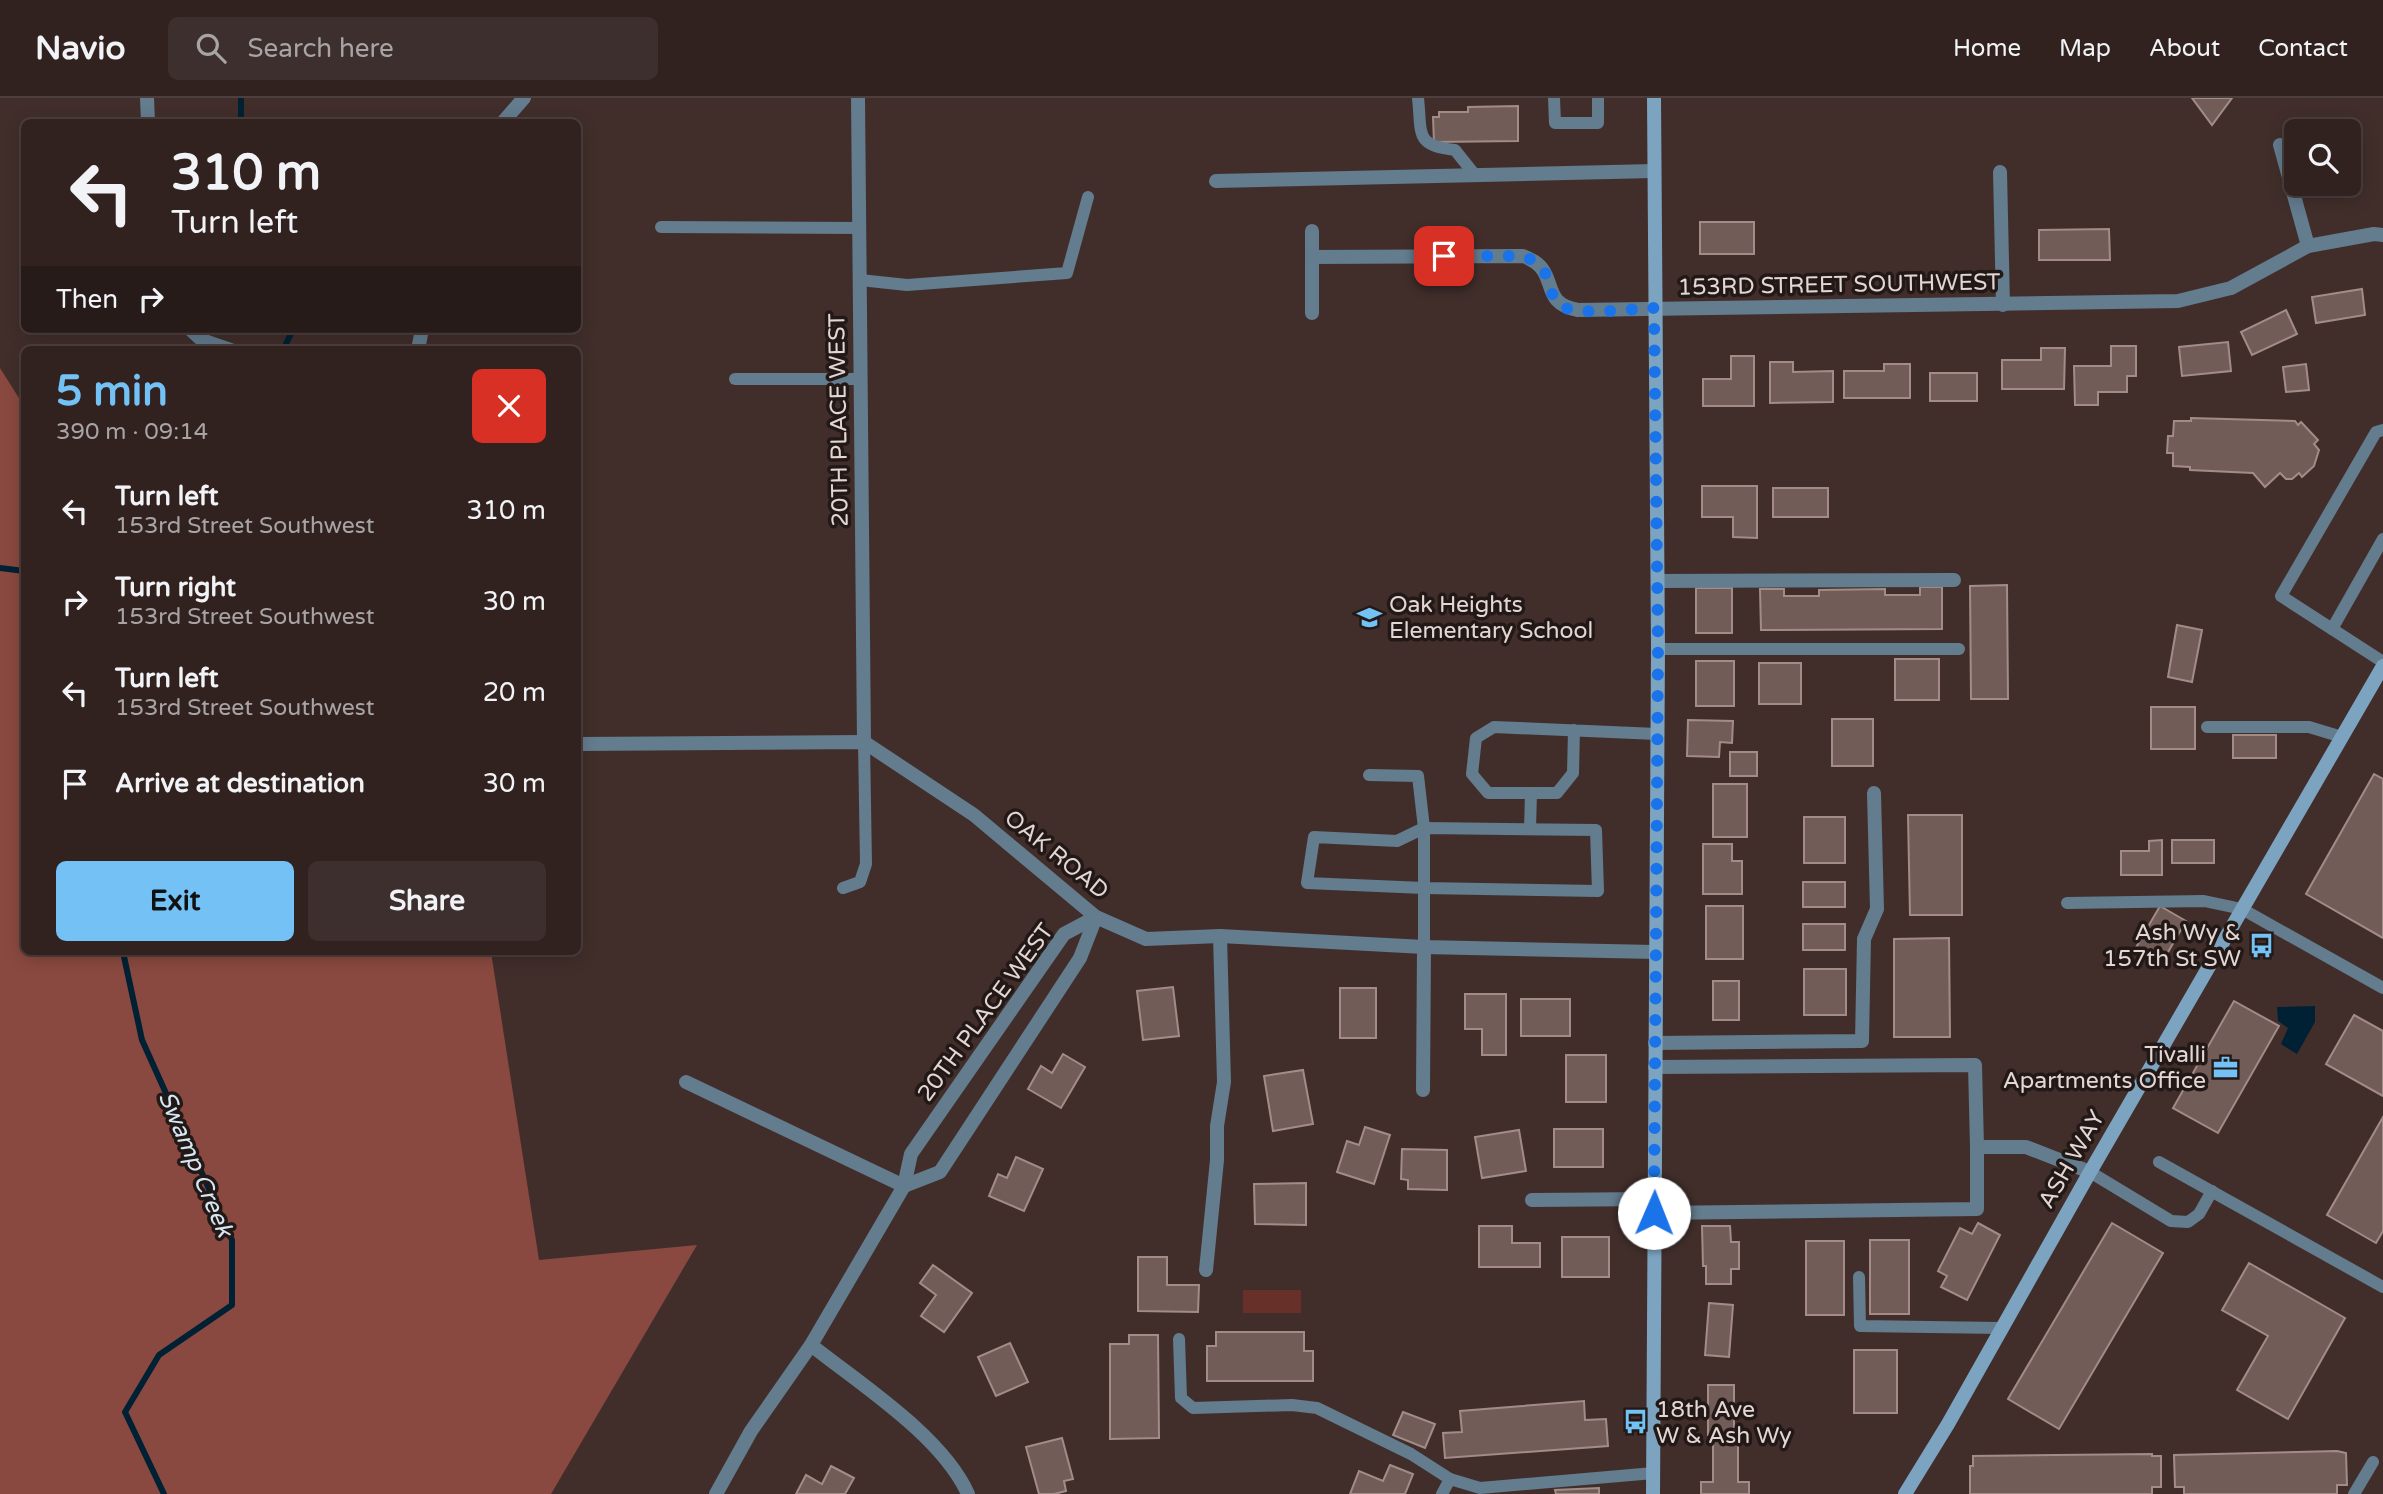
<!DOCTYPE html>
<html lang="en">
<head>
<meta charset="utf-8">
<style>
  :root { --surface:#312220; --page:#3d2f2d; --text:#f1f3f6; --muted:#a8a4a5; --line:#4c3f3e; --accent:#73c1f5 }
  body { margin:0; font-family:"Varela Round",sans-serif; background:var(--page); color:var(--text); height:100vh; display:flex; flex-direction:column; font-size:26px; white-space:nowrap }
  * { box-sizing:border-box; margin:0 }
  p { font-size:23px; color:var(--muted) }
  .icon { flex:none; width:38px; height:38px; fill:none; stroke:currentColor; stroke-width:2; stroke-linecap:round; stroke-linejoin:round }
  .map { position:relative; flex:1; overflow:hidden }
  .details { position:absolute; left:21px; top:248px; width:560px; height:609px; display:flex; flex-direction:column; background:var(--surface); border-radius:10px; box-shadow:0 4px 18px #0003,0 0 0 2px var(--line) }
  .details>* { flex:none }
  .top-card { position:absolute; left:21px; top:21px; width:560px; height:214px; border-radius:10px; box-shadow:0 4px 18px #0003,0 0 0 2px var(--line); background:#312220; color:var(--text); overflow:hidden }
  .buttons { position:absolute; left:2284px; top:21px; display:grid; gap:14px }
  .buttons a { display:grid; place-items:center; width:77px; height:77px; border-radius:10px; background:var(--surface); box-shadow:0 4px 18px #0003,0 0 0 2px var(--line); font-size:35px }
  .pin { position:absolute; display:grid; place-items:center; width:60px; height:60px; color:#fff; margin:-30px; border-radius:14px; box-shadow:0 4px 10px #0006 }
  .me { position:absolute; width:77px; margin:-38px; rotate:1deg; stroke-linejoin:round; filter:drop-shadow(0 0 5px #0008) }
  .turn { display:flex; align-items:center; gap:24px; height:147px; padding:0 35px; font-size:32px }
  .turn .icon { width:91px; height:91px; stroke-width:2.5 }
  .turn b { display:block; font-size:49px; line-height:60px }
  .then { display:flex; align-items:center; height:66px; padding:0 35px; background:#0003; gap:14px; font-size:26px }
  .round { display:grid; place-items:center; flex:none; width:74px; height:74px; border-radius:10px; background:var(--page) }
  .head { display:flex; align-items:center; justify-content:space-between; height:119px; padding:0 35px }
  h1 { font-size:42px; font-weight:700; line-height:52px; color:var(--accent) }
  .button { display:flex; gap:14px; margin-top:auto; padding:14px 35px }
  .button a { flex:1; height:80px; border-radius:10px; background:var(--accent); color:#111; font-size:28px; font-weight:700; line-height:80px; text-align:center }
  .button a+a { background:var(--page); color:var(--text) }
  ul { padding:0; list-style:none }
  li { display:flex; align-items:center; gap:21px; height:91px; padding:0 35px }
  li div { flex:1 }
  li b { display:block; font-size:26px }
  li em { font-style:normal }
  header { display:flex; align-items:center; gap:42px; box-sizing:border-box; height:98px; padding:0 35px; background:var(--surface); border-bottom:2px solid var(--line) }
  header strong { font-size:33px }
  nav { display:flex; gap:38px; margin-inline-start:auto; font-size:24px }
  .search { width:490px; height:63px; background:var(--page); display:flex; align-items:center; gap:18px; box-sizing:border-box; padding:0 24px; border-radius:10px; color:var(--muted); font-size:26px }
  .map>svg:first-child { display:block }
  .green { fill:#673029 }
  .forest { fill:#8a4940 }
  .water { fill:#002134 }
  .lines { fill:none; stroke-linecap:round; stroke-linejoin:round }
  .stream { stroke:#002134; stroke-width:6 }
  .building { fill:#715c58; stroke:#a38c88; stroke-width:2 }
  .lane { stroke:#637c8e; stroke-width:12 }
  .street { stroke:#637c8e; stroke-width:14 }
  .secondary { stroke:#7ca4c1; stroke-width:14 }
  .route { stroke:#1a73e8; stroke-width:12; stroke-dasharray:0 21.6 }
  .labels { text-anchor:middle; stroke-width:7; stroke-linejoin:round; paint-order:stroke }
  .street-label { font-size:23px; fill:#e3d6d4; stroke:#221917 }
  .poi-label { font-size:23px; fill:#e3d6d4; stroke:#221917; text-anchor:start }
  .water-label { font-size:24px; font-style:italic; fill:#d6e6f2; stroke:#221917 }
</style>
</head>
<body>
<header>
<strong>Navio</strong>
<div class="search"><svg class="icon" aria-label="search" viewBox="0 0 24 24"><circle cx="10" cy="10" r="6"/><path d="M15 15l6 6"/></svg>Search here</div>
<nav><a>Home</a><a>Map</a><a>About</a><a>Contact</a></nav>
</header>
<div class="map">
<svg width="2383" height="1396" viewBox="0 0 2383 1396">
  <rect width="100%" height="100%" fill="#412e2b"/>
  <!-- green -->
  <rect class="green" x="1243" y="1192" width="58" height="23"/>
  <!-- forest -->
  <path class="forest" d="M0 270 24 308V854H491L539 1162 697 1147 551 1396H0Z"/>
  <!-- water -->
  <path class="water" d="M2315 908V924L2297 956 2281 946 2288 930 2278 923 2277 909Z"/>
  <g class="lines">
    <!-- stream -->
    <g class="stream">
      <path d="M241 0V24"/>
      <path d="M286 246 293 231"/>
      <path d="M0 470 24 473"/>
      <path d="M123 854 142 942 232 1142V1207L159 1257 125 1314 164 1396"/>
    </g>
  </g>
  <!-- building -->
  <g class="building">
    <path d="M2192 0H2232L2212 27Z"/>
    <path d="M1518 8V43L1434 44 1433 19H1439V14H1468V9Z"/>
    <rect x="1700" y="124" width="54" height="32"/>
    <path d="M2109 131 2110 162H2039V132Z"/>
    <path d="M2362 191 2365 217 2316 225 2312 199Z"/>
    <path d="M2286 212 2297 236 2252 257 2241 234Z"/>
    <path d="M2228 244 2231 273 2182 278 2179 249Z"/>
    <path d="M2111 248H2136V278H2127V294H2098V307H2075L2074 268H2111Z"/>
    <path d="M2041 250H2065L2064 291H2002V262H2041Z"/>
    <path d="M1731 258H1754V308H1703V281H1731Z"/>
    <path d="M1770 264H1793V274L1833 273V304L1770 305Z"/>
    <path d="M1884 266H1910V300H1844V273H1884Z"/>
    <path d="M2306 266 2309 292 2286 294 2283 269Z"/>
    <rect x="1930" y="275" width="47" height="28"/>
    <path d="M2191 320 2295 323 2298 327 2301 324 2318 342 2314 346 2319 352 2314 368 2302 379 2299 375 2292 381H2286L2280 375 2265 389 2253 375 2190 372V369L2173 368V355H2167L2168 338H2173L2174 323H2191Z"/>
    <path d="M1702 388H1757V440L1733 439V419H1702Z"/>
    <rect x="1773" y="390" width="55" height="29"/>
    <path d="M2007 487 2008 601H1971L1970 488Z"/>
    <path d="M1920 489H1942V531L1761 532 1760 491H1784V498H1819V492L1885 491V497H1920Z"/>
    <rect x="1696" y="490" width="36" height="45"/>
    <path d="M2177 527 2202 532 2192 584 2168 579Z"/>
    <rect x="1895" y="561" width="44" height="41"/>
    <rect x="1696" y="563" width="38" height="45"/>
    <rect x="1759" y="565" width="42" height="41"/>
    <rect x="2151" y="609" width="44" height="42"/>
    <rect x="1832" y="621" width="41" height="47"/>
    <path d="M1688 622 1733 623 1732 645 1720 644 1719 659 1687 658Z"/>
    <rect x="2233" y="637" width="43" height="23"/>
    <rect x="1730" y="654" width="27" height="24"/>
    <path d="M2374 676 2383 681V840L2306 796Z"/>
    <rect x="1713" y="686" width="34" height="53"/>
    <path d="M1908 717H1962V817H1910Z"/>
    <rect x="1804" y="719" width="41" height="46"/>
    <path d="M2162 742V777H2121V753H2149V743Z"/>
    <rect x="2172" y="742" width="42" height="23"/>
    <path d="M1703 746H1732V763H1742V796H1703Z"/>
    <rect x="1803" y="784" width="42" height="25"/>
    <rect x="1706" y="808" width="37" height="53"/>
    <path d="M2160 808 2186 823 2160 868 2134 853Z"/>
    <rect x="1803" y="826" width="42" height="26"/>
    <path d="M1949 840 1950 939H1894V841Z"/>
    <rect x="1804" y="871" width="42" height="46"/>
    <rect x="1713" y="883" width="26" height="39"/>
    <path d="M1173 889 1179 938 1143 942 1137 893Z"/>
    <rect x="1340" y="890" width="36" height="50"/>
    <path d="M1465 896H1506V957H1482V931H1465Z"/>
    <rect x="1521" y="901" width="49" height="37"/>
    <path d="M2234 903 2279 928 2218 1035 2173 1010Z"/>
    <path d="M2354 917 2383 933V998L2326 966Z"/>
    <path d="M1063 956 1085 969 1061 1010 1028 991 1041 968 1052 975Z"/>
    <rect x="1566" y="957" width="40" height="47"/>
    <path d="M1303 972 1313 1026 1273 1033 1264 978Z"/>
    <path d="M2383 1019V1133L2376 1145 2327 1117Z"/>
    <path d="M1365 1029 1390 1037 1374 1086 1337 1074 1347 1043 1359 1047Z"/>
    <rect x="1554" y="1031" width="49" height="38"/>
    <path d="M1519 1032 1526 1073 1482 1080 1475 1039Z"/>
    <path d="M1402 1051 1447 1052V1092L1408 1091V1082L1401 1081Z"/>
    <path d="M1016 1059 1043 1071 1024 1113 989 1098 998 1076 1007 1080Z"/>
    <path d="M1306 1085V1127L1255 1126 1254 1086Z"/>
    <path d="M1978 1125 2000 1137 1967 1202 1941 1189 1947 1178 1938 1173 1960 1130 1972 1136Z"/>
    <path d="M2112 1125 2163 1155 2059 1331 2008 1301Z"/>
    <path d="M1479 1128H1512V1145H1540V1169H1479Z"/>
    <path d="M1702 1128H1730L1731 1144H1739V1171H1731V1186H1706V1168H1703Z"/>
    <rect x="1562" y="1139" width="47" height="40"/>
    <rect x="1870" y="1142" width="39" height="74"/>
    <rect x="1806" y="1143" width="38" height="74"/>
    <path d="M1138 1159H1167V1187H1199L1198 1214 1138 1213Z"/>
    <path d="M2249 1165 2345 1220 2288 1321 2237 1292 2268 1238 2222 1212Z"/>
    <path d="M933 1167 972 1195 944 1234 921 1218 936 1197 920 1185Z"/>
    <path d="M1709 1205 1733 1207 1729 1259 1705 1257Z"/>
    <path d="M1216 1234H1304V1253H1313V1283H1207V1248H1216Z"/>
    <path d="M1129 1237H1158L1159 1340 1110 1341V1246H1129Z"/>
    <path d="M1010 1245 1028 1284 996 1298 978 1259Z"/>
    <rect x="1854" y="1252" width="43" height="63"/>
    <rect x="1708" y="1287" width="26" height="50"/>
    <path d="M1584 1303 1585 1322 1606 1321 1608 1348 1445 1360 1443 1335 1462 1334 1460 1313Z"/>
    <path d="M1403 1314 1435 1326 1425 1350 1393 1337Z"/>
    <path d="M1062 1340 1073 1381 1064 1383 1066 1393 1054 1396H1039L1026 1349Z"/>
    <path d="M1713 1344H1738V1384H1749V1396H1701V1384H1713Z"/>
    <path d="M2337 1353 2346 1355 2347 1387H2337V1396H2184V1389H2175L2174 1357Z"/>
    <path d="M2152 1356V1358H2161V1389H2152V1396H1970V1368H1973V1358Z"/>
    <path d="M1390 1367 1413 1376 1405 1396H1350L1359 1373 1383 1383Z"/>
    <path d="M831 1368 854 1380 845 1396H796L806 1377 822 1386Z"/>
    <path d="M1599 1390V1396H1556L1555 1392Z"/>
  </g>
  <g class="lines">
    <!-- lane -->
    <g class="lane">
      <path d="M1418 0C1422 35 1414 48 1455 52L1475 77"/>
      <path d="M1554 0 1555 25H1598V0"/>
      <path d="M661 129 859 130"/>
      <path d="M860 182 907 187 1067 175 1088 99"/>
      <path d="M735 281H860"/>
      <path d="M2383 332 2376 334 2281 498 2383 564"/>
      <path d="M2332 531 2383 441"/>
      <path d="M1658 551H1959"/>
      <path d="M2207 629H2309L2342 639"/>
      <path d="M1574 632 1573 675 1557 695H1488L1472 676 1476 640 1494 629 1657 636"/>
      <path d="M1369 677 1418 678 1424 730V849"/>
      <path d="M1424 730 1596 732 1598 793 1424 790 1307 785 1314 739 1397 743Z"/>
      <path d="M1530 731 1531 695"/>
      <path d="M843 790 860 784 866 766 864 644"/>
      <path d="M2067 805 2204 803 2242 811 2383 890"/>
      <path d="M2159 1064 2383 1189"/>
      <path d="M2090 1074 2171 1123 2188 1124 2199 1116 2212 1093"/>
      <path d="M1859 1179 1860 1228 2001 1230"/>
      <path d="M1179 1241 1181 1300 1193 1310 1292 1307 1317 1310 1411 1356 1450 1381 1480 1390 1654 1375"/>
      <path d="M1442 1396 1450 1381"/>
      <path d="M2354 1396 2373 1364"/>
    </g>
    <!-- street -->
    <g class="street">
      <path d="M147 0 148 24"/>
      <path d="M858 0 864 644"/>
      <path d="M503 24 524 0"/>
      <path d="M2280 47 2308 148"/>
      <path d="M2000 74 2003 207"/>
      <path d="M1216 83 1654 73"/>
      <path d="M1312 133V215"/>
      <path d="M1312 159 1523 158C1563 172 1536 205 1578 212L2178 203 2231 190 2308 148 2374 136 2383 137"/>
      <path d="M190 231 202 242 231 252"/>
      <path d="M418 252 422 231"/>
      <path d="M1658 483 1954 482"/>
      <path d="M578 646 864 644 974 717 1096 819 1146 841 1220 838 1424 849 1655 854"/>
      <path d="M1655 945 1862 943 1864 841 1877 811 1874 695"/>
      <path d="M1655 969 1975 967 1977 1049H2026L2090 1074"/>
      <path d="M686 984 904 1088"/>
      <path d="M1423 992 1424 849"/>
      <path d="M904 1088 940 1074 1080 860 1096 819"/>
      <path d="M1532 1102 1654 1101"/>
      <path d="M1654 1115 1977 1111V1049"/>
      <path d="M1206 1172 1217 1062V1028L1224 984 1220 838"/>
      <path d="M811 1247C860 1286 942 1338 968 1396"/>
      <path d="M716 1396 751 1333 811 1247 904 1088 911 1056 1064 836 1096 819"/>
    </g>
    <!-- secondary -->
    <g class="secondary">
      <path d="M1653 1396 1658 551 1654 0"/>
      <path d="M1905 1396 1948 1326 2090 1074 2383 568"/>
    </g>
  </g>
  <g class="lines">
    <!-- route -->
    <path class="route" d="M1444 158H1523C1560 171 1541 200 1566 210 1582 217 1634 211 1654 210L1658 551 1654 1115"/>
  </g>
  <!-- icons -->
  <defs>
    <symbol id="school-bare" viewBox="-9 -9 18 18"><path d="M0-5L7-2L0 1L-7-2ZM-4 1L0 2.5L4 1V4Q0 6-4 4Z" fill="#73c1f5" stroke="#221917" stroke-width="2.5" paint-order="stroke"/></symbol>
    <symbol id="bus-bare" viewBox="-9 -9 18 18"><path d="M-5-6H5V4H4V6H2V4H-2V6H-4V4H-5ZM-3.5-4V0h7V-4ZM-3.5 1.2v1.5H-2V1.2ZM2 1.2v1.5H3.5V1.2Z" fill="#73c1f5" stroke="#221917" stroke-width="2.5" paint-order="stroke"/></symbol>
    <symbol id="office-bare" viewBox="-9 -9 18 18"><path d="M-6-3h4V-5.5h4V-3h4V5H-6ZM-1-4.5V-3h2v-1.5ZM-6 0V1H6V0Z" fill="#73c1f5" stroke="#221917" stroke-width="2.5" paint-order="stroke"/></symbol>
  </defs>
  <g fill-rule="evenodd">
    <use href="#school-bare" x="1352" y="502" width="35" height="35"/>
    <use href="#bus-bare" x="2244" y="830" width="35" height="35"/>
    <use href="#office-bare" x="2208" y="952" width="35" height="35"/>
    <use href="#bus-bare" x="1618" y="1306" width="35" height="35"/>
  </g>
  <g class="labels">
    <!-- street labels -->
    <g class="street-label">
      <text transform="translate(1839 186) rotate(-1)" y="8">153RD STREET SOUTHWEST</text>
      <text transform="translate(838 322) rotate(-91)" y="8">20TH PLACE WEST</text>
      <text transform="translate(1057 756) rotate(39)" y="8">OAK ROAD</text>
      <text transform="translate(985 914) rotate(-54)" y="8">20TH PLACE WEST</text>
      <text transform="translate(2071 1061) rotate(-60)" y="8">ASH WAY</text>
    </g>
    <!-- poi labels -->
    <g class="poi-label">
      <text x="1389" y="514">Oak Heights<tspan x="1389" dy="26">Elementary School</tspan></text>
      <text x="2241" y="842" text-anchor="end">Ash Wy &amp;<tspan x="2241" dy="26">157th St SW</tspan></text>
      <text x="2206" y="964" text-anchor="end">Tivalli<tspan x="2206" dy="26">Apartments Office</tspan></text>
      <text x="1656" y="1319">18th Ave<tspan x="1656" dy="26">W &amp; Ash Wy</tspan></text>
    </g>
    <!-- water labels -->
    <g class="water-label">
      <text transform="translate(196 1066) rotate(67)" y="8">Swamp Creek</text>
    </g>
  </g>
</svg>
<div class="buttons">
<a><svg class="icon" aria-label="search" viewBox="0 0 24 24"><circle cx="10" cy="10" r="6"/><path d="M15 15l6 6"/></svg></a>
</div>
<div class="pin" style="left:1444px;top:158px;background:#d93025"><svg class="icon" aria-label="arrive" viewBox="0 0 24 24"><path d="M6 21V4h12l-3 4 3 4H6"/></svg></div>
<svg class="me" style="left:1654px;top:1115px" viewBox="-20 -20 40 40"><circle r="19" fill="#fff"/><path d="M0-13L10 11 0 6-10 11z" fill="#1a73e8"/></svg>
<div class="top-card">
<div class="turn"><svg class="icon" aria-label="left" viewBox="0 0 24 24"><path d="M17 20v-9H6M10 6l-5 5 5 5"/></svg><div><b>310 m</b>Turn left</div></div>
<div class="then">Then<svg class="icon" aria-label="right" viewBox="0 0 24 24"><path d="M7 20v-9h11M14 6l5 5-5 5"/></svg></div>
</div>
<section class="details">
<div class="head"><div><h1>5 min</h1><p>390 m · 09:14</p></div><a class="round" style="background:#d93025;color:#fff"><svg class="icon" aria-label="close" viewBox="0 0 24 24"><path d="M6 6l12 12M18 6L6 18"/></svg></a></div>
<ul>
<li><svg class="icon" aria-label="left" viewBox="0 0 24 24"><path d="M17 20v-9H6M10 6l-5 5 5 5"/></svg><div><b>Turn left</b><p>153rd Street Southwest</p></div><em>310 m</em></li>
<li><svg class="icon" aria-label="right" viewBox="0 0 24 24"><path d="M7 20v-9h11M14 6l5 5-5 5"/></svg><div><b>Turn right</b><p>153rd Street Southwest</p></div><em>30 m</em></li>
<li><svg class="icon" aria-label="left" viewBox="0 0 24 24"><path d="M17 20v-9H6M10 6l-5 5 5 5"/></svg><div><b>Turn left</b><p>153rd Street Southwest</p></div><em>20 m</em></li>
<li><svg class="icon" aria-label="arrive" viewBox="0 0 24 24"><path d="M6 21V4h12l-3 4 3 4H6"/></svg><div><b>Arrive at destination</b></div><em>30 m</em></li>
</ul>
<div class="button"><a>Exit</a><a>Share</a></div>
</section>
</div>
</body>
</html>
